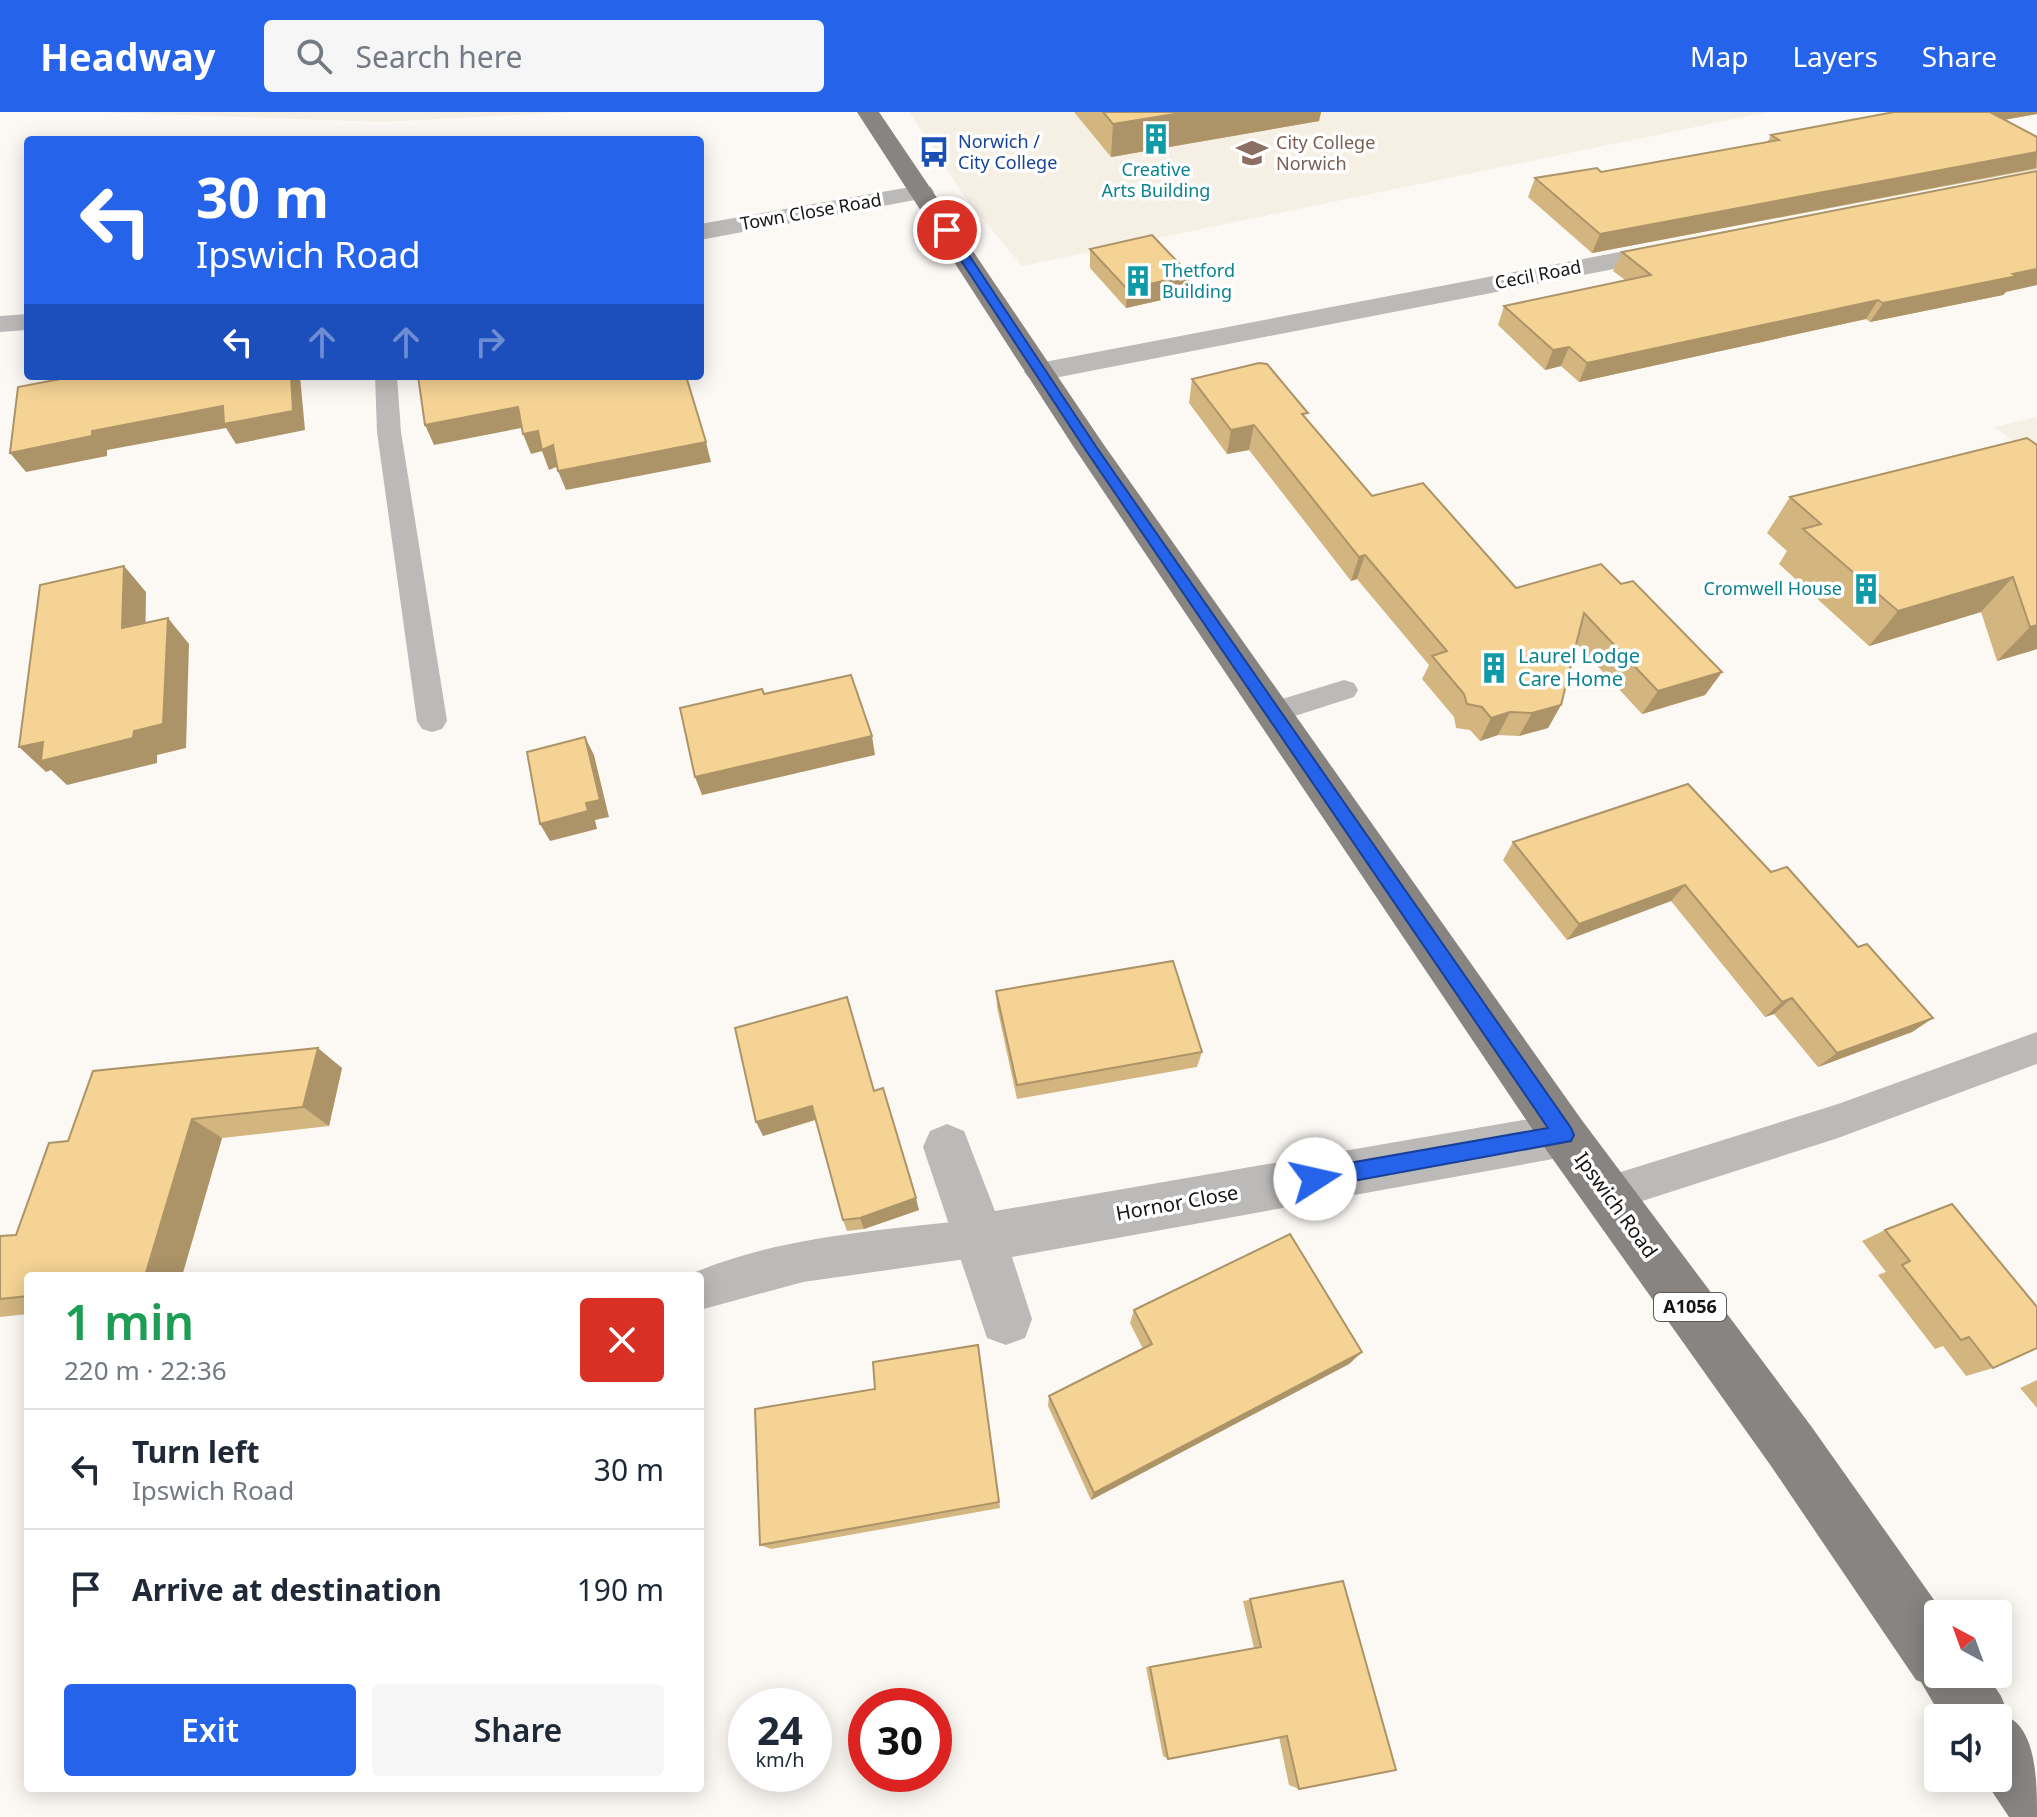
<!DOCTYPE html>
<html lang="en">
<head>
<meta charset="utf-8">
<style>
  :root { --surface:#fff; --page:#f6f6f7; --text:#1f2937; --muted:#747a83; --line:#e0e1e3; --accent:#2563eb }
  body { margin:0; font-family:"Noto Sans",sans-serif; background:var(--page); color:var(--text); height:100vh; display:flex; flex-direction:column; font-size:30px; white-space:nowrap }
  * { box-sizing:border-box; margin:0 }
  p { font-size:26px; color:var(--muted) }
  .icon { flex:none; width:44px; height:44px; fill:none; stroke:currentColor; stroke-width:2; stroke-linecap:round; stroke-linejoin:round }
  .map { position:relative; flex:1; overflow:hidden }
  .drawer { position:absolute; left:24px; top:1160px; width:680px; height:520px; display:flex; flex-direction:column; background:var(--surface); border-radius:8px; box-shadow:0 4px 20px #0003 }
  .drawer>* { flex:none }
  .banner { position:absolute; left:24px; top:24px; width:680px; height:244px; border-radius:8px; box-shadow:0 4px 20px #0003; background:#2563eb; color:#fff; overflow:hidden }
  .needle { width:52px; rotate:319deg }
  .fabs { position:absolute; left:1924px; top:1488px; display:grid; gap:16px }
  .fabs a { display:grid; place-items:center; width:88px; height:88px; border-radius:8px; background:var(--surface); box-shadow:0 4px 20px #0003; font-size:40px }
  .speed { position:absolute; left:728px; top:1576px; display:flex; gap:16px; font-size:40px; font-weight:700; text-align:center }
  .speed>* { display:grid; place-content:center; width:104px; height:104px; border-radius:50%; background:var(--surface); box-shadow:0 4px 20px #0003; line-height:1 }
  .speed small { font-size:20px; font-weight:400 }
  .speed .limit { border:12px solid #d22; background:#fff; color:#111 }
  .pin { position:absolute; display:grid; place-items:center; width:68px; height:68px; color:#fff; margin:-34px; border:4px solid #fff; border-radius:50%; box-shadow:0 2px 8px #0007 }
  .me { position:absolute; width:88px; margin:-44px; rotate:80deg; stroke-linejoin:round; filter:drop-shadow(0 0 6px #0008) }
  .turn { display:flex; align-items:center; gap:28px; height:168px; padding:0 40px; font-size:36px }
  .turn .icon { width:104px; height:104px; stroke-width:2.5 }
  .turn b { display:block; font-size:56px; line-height:68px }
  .lanes { display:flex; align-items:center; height:76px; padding:0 40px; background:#0003; justify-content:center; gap:40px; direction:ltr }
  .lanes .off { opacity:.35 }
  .round { display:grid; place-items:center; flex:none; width:84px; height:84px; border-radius:8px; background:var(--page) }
  .summary { display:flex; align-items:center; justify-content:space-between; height:136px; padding:0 40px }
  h1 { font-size:48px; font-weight:600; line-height:60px; color:#1e9e55 }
  .button { display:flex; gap:16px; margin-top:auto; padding:16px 40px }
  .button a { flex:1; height:92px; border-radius:8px; background:var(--accent); color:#fff; font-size:32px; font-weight:600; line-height:92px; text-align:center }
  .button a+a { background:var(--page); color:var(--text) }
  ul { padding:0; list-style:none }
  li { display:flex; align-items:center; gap:24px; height:120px; padding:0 40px; border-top:2px solid var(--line) }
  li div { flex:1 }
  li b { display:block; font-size:30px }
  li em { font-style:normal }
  header { display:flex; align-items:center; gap:48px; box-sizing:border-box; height:112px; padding:0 40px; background:var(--accent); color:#fff }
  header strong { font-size:38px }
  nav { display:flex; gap:44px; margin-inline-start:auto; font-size:28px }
  .search { width:560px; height:72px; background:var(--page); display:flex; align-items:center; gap:20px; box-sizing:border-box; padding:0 28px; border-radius:8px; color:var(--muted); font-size:30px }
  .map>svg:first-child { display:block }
  .built { fill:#f6efe4 }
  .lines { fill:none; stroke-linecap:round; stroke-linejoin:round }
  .lane { fill:#bcbab8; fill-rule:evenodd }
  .street { fill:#bcbab8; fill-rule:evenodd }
  .primary { fill:#888482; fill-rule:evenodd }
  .wall { fill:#d3b580 }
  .shaded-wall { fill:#ac9468 }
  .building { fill:#f5d395; stroke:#ac9468; stroke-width:2 }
  .route { fill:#2563eb; stroke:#184099; stroke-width:2 }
  .labels { text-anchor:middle; stroke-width:7; stroke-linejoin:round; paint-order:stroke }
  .far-transit-label { font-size:18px; fill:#164399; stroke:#fff; text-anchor:start }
  .far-education-label { font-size:18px; fill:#785e54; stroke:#fff; text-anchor:start }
  .far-culture-label { font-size:18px; fill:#0d838f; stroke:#fff }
  .far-street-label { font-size:18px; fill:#151413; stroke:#fff }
  .shield { fill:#fff; stroke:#5b5a5a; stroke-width:2 }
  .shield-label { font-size:18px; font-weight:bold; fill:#151413 }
  .culture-label { font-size:20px; fill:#0d838f; stroke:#fff; text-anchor:start }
  .street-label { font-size:20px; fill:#151413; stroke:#fff }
</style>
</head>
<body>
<header>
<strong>Headway</strong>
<div class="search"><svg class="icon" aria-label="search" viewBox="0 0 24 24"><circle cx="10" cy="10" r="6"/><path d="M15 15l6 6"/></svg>Search here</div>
<nav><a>Map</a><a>Layers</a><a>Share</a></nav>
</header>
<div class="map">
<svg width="2037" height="1705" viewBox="0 0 2037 1705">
  <rect width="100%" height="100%" fill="#fcf9f5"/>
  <!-- built -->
  <g class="built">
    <path d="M99 0H574L382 10Z"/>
    <path d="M909 0H1768L1022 154 965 85Z"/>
    <path d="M2037 305V346L1994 315Z"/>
  </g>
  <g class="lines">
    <!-- lane -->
    <g class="lane">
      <path d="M375 264H397L401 320 447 609 442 617 432 620 422 617 417 609 377 320Z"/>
      <path d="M1344 568 1354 571 1358 578 1354 585 1273 611 1263 607 1258 600 1263 593Z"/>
      <path d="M2037 920V952L1838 1026 1608 1100 1594 1095 1589 1082 1594 1069 1608 1064 1838 992Z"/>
      <path d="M980 1107 994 1112 1000 1126 994 1140 980 1145 803 1170 700 1198V1164H686C776 1124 883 1118 980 1107Z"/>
    </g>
    <!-- street -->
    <g class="street">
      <path d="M922 73 931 75 934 80 931 85 700 128V112Z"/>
      <path d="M1677 129 1686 131 1690 137 1686 143 1039 269 1029 266 1024 260 1029 254 1039 251Z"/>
      <path d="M28 202V218L0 220V204Z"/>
      <path d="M1564 1001 1581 1007 1588 1023 1581 1039 1564 1045 1012 1145 1032 1207 1025 1226 1006 1233 987 1226 923 1035 930 1019 947 1012 964 1019 995 1099Z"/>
    </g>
    <!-- primary -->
    <path class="primary" d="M857 0H879L1104 333 1581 1007 1811 1314 1944 1502H1938V1562H1986L2001 1584 2010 1606C2037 1622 2037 1672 2037 1705H2009L1983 1666H1998V1606H1942L1921 1570 1916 1568 1771 1354 1547 1039 1075 337Z"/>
  </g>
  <!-- wall -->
  <g class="wall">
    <path d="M1074 0H1321L1319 9 1111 45Z"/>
    <path d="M2037 0V2L2005 8 2037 25V57L1592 141 1528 85 1535 66 1601 60 1767 31 1771 23Z"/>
    <path d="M1090 137 1188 182 1126 196 1090 156Z"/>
    <path d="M1622 140 2006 180 2003 183 1870 210 1866 207 1579 270 1561 254 1545 258 1498 213 1504 194 1625 168 1613 159Z"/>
    <path d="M1192 267 1307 307 1372 384 1516 476 1621 472 1722 560 1705 583 1642 602 1576 531 1561 593 1548 616 1519 624 1498 623 1480 629 1470 618 1456 616 1454 605 1422 567 1429 553 1357 467 1351 469 1249 338 1227 342 1189 291Z"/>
    <path d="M2027 326 2037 537 1997 549 1981 500 1869 534 1779 452 1787 439 1767 421 1790 385Z"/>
    <path d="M1513 730 1771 760 1858 835 1933 906 1912 920 1818 955 1774 902 1765 905 1671 789 1567 828 1503 748Z"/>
    <path d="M996 879 1202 940 1197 955 1017 987 997 895Z"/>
    <path d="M342 956 329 1014 222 1026 182 1164H28V1202L0 1205V1124L16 1123 68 1029Z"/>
    <path d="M874 979 919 1098 864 1117 847 1119 843 1108 816 1008 763 1024Z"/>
    <path d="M1885 1118 1993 1256 1966 1264 1943 1234 1935 1237 1878 1163 1886 1160 1862 1129Z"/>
    <path d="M1134 1198 1362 1240 1349 1252 1091 1388 1048 1294 1049 1284 1143 1237 1130 1211Z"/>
    <path d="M978 1233 1000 1396 771 1437 760 1433 875 1277Z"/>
    <path d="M2037 1268V1296L2020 1276Z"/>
    <path d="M1343 1469 1299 1677 1289 1673 1279 1625 1168 1647 1163 1644 1146 1555 1254 1536 1243 1489Z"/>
  </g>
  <!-- shaded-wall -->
  <g class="shaded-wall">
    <path d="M1187 0H1321L1319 9 1111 45 1113 12Z"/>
    <path d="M1991 0H2037V2L1984 11Z"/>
    <path d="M2037 40 2036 56 1592 141 1600 122Z"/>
    <path d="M2037 157V173L2006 180 2003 183 1870 210 1883 191Z"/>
    <path d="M1190 163 1188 182 1126 196 1127 177Z"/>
    <path d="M1878 188 1866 207 1579 270 1587 251Z"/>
    <path d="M1569 235 1561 254 1545 258 1553 238Z"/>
    <path d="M291 264H300L305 318 236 332 226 316 107 338V344L26 360 10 341 92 319 223 294Z"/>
    <path d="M518 295 526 315 434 333 425 313Z"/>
    <path d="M1254 313 1249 338 1227 342 1231 318Z"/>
    <path d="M538 319 553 333 561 353 549 358 542 339 531 342 523 322Z"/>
    <path d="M706 330 711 350 566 378 558 359Z"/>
    <path d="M1365 443 1357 467 1351 469 1359 445Z"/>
    <path d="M124 454 146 480 145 542 122 516Z"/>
    <path d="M2013 465 1981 500 1869 534 1898 499Z"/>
    <path d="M168 506 189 532 186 636 157 643V651L67 673 51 658 46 660 19 635 43 630 134 619Z"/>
    <path d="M2037 513V537L1997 549 2030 515Z"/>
    <path d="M1722 560 1705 583 1642 602 1658 579Z"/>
    <path d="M1561 593 1548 616 1519 624 1532 601Z"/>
    <path d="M1510 600 1498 623 1480 629 1491 606Z"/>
    <path d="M872 624 875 643 702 683 695 665Z"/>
    <path d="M585 625 594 643 609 705 595 708 597 717 550 729 540 712 586 691Z"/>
    <path d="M1685 773 1671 789 1567 828 1579 812Z"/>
    <path d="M1792 886 1774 902 1765 905 1782 890Z"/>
    <path d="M1933 906 1912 920 1818 955 1837 941Z"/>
    <path d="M318 936 342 956 329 1014 303 995Z"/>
    <path d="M812 994 817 1007 763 1024 756 1010Z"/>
    <path d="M192 1007 222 1026 182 1164H145Z"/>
    <path d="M916 1086 919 1098 864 1117 860 1106Z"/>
    <path d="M1362 1240 1349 1252 1091 1388 1094 1381Z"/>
  </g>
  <!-- building -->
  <g class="building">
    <path d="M1103 0H1187L1113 12Z"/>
    <path d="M1894 0H1990L2037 25V40L1600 122 1535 66 1597 56 1601 60 1779 28 1771 23Z"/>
    <path d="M2037 59V157L2013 162 2017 164 1883 191 1878 188 1587 251 1569 235 1553 238 1504 194 1651 163 1622 140Z"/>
    <path d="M1152 123 1190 163 1127 177 1090 137Z"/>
    <path d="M1259 251 1267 252 1308 301 1302 302 1372 384 1423 371 1516 476 1601 452 1621 472 1633 469 1722 560 1658 579 1584 501 1561 593 1532 601 1510 600 1491 606 1482 595 1467 592 1464 582 1432 544 1447 539 1365 443 1359 445 1254 313 1231 318 1192 267Z"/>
    <path d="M76 264H97V267L111 264H291L293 299 224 312 223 294 92 319V324L10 341 18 275Z"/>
    <path d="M418 264H686L706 330 558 359 553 333 542 338 538 319 523 322 518 295 425 313Z"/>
    <path d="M2027 326 2037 333V513L2030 515 2013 465 1898 499 1803 417 1821 412 1790 385Z"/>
    <path d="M124 454 122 516 168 506 163 612 134 619 133 626 41 649 43 630 19 635 40 473Z"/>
    <path d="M851 563 872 624 695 665 680 596 762 577 764 582Z"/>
    <path d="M585 625 600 688 586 691 588 699 540 712 527 640Z"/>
    <path d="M1688 672 1771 760 1787 755 1858 835 1867 832 1933 906 1837 941 1792 886 1782 890 1685 773 1579 812 1513 730Z"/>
    <path d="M1173 849 1202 940 1017 973 996 879Z"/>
    <path d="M847 885 874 979 883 976 916 1086 860 1106 843 1108 812 994 756 1010 735 916Z"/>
    <path d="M318 936 303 995 192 1007 145 1164H28V1184L0 1187V1124L16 1123 49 1031 68 1029 93 959Z"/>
    <path d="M1952 1092 2037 1195V1236L1993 1256 1969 1225 1961 1228 1902 1153 1910 1149 1885 1118Z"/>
    <path d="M1290 1122 1362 1240 1094 1381 1049 1284 1152 1232 1134 1198Z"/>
    <path d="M978 1233 999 1390 760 1433 755 1297 875 1277 873 1250Z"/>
    <path d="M1343 1469 1396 1658 1299 1677 1287 1624 1168 1647 1150 1555 1261 1535 1250 1487Z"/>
  </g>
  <!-- route -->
  <path class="route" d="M943 116H951L1097 336 1571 1016 1574 1023 1571 1029 1315 1076 1307 1073 1304 1067 1307 1060 1315 1057 1548 1016 1085 337 941 118Z"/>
  <!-- icons -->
  <defs>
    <symbol id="building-bare" viewBox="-9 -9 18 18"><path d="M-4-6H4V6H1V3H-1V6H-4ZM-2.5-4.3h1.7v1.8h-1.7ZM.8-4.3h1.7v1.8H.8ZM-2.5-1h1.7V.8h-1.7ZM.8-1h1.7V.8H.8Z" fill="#0f9aa8" stroke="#fff" stroke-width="2.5" paint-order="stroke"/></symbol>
    <symbol id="bus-bare" viewBox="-9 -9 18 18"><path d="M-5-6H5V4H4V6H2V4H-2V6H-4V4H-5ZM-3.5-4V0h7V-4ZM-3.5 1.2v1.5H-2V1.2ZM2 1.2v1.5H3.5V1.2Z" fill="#1a4fb4" stroke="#fff" stroke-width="2.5" paint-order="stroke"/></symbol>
    <symbol id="university-bare" viewBox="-9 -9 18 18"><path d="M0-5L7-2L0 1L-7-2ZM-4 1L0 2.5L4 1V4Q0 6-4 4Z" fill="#8d6e63" stroke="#fff" stroke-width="2.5" paint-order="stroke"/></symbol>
  </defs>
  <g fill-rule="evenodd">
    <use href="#building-bare" x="1134" y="5" width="44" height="44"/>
    <use href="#bus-bare" x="912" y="18" width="44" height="44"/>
    <use href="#university-bare" x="1230" y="19" width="44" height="44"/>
    <use href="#building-bare" x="1116" y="147" width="44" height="44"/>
    <use href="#building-bare" x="1844" y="455" width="44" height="44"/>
    <use href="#building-bare" x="1472" y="534" width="44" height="44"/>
  </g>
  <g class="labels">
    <!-- far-transit labels -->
    <g class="far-transit-label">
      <text x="958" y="36">Norwich /<tspan x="958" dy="21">City College</tspan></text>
    </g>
    <!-- far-education labels -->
    <g class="far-education-label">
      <text x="1276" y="37">City College<tspan x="1276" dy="21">Norwich</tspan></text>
    </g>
    <!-- far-culture labels -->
    <g class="far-culture-label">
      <text x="1156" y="64">Creative<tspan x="1156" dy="21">Arts Building</tspan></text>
      <text x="1162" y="165" text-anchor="start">Thetford<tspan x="1162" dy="21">Building</tspan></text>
      <text x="1842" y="483" text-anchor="end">Cromwell House</text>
    </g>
    <!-- far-street labels -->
    <g class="far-street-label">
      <text transform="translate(811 100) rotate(-10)" y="6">Town Close Road</text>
      <text transform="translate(1538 163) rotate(-11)" y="6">Cecil Road</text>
    </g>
    <!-- shield labels -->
    <rect class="shield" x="1654" y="1181" width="72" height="28" rx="6"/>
    <g class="shield-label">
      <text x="1690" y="1201">A1056</text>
    </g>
    <!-- culture labels -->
    <g class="culture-label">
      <text x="1518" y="551">Laurel Lodge<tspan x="1518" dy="23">Care Home</tspan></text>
    </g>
    <!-- street labels -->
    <g class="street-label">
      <text transform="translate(1177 1091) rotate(-10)" y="7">Hornor Close</text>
      <text transform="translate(1616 1093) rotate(54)" y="7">Ipswich Road</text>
    </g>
  </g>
</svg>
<div class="fabs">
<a><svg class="needle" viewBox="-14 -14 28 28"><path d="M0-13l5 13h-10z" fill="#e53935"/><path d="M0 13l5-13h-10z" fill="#747a83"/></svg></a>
<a><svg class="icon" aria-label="sound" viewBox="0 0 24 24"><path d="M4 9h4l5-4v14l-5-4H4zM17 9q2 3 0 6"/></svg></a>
</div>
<div class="speed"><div>24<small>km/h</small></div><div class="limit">30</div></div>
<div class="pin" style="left:947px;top:118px;background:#d93025"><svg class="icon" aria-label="arrive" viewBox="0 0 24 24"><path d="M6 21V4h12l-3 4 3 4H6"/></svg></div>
<svg class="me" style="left:1315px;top:1067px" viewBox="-20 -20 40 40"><circle r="19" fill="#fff"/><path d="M0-13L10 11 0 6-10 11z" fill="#2563eb"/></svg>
<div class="banner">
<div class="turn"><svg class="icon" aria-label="left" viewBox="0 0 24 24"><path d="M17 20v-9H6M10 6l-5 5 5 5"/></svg><div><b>30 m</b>Ipswich Road</div></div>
<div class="lanes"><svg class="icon" aria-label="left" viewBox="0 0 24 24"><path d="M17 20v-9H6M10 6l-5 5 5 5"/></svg><svg class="icon off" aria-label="ahead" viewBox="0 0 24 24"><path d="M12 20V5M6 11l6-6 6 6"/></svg><svg class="icon off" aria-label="ahead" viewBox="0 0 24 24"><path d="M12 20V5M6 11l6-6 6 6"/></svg><svg class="icon off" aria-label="right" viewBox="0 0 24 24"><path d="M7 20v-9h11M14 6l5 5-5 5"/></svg></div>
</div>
<section class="drawer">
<div class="summary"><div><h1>1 min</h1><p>220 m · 22:36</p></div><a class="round" style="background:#d93025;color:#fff"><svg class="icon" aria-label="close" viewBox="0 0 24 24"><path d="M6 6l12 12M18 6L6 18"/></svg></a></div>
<ul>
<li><svg class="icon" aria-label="left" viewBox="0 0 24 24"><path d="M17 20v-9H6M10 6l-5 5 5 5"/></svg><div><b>Turn left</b><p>Ipswich Road</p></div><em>30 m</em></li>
<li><svg class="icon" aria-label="arrive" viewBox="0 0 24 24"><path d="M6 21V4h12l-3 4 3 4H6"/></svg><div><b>Arrive at destination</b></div><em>190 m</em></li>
</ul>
<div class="button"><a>Exit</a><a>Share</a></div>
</section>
</div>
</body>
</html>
